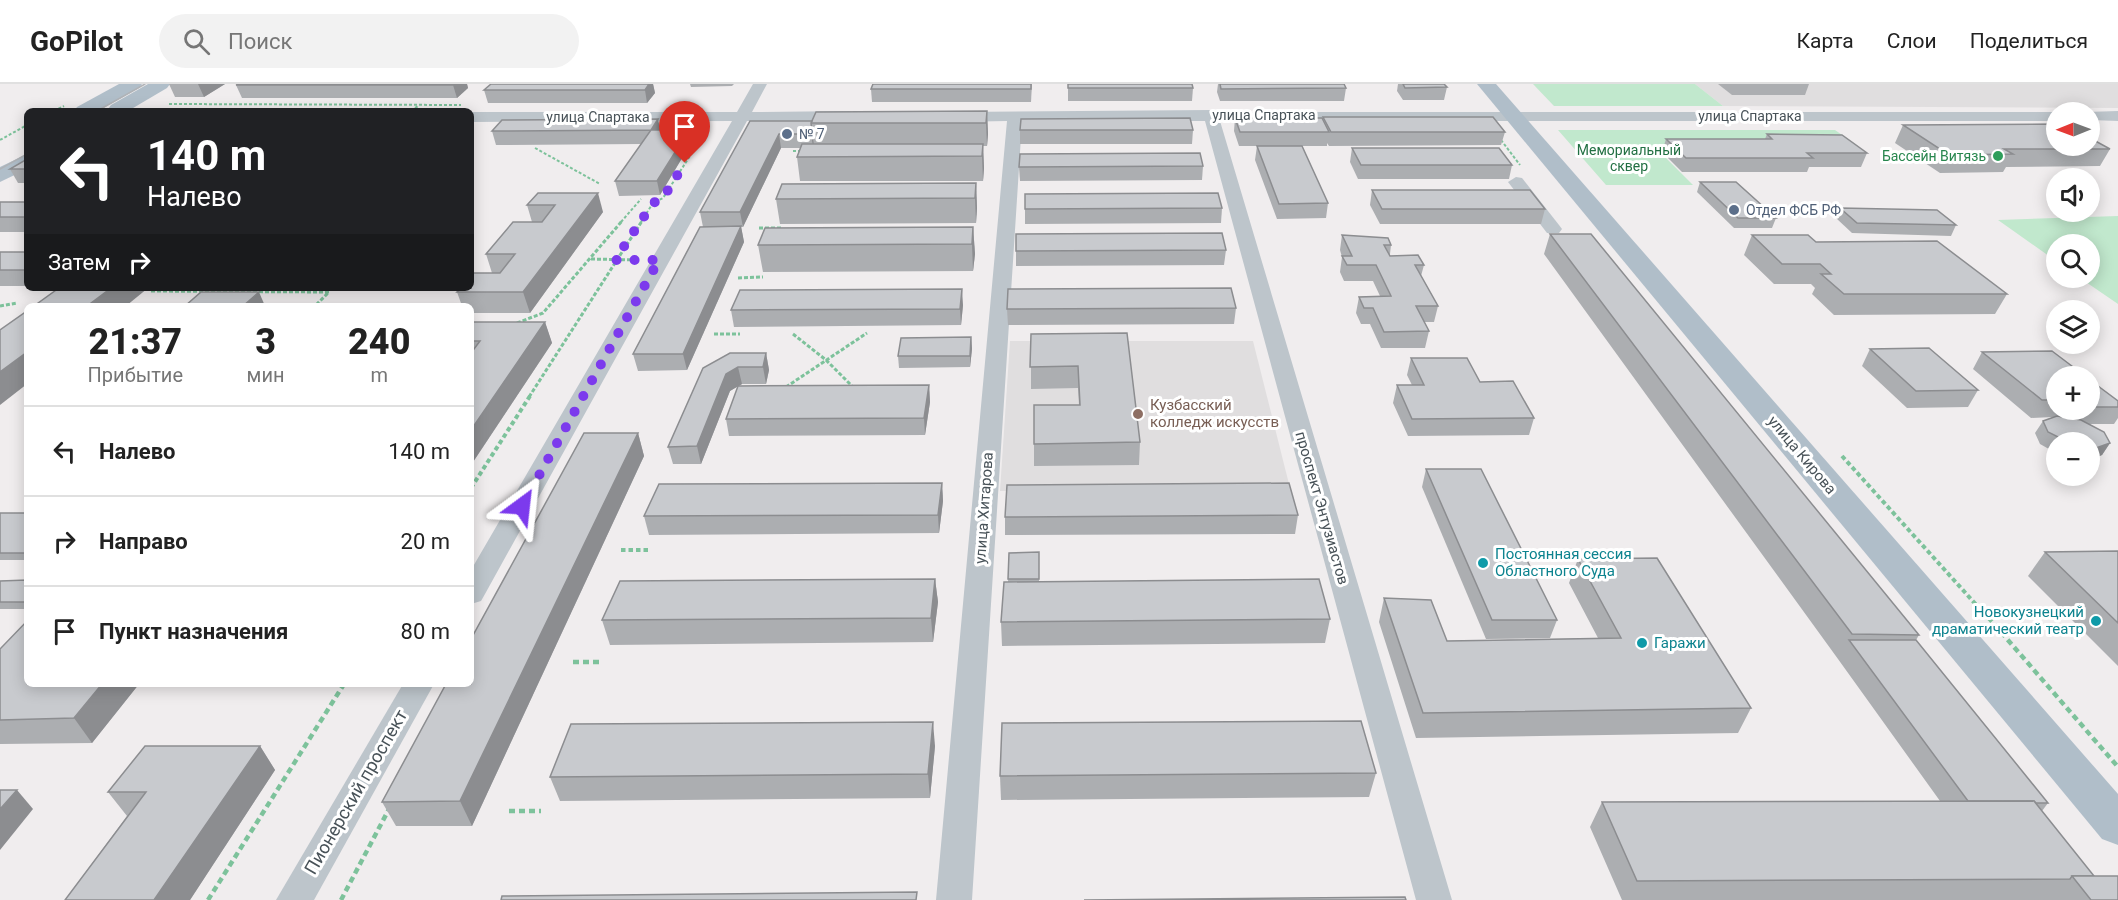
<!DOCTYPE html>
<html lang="ru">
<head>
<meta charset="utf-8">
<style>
  :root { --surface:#fff; --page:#f2f2f2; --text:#222; --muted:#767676; --line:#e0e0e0 }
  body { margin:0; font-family:Roboto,sans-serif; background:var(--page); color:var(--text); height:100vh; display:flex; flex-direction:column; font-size:22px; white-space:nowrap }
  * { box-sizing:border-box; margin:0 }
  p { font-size:20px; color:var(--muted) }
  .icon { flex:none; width:33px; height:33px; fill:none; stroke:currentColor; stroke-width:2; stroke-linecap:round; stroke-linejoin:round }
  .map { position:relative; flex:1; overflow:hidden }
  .drawer { position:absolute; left:24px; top:219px; width:450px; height:384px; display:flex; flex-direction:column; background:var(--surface); border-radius:9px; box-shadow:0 3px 15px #0003 }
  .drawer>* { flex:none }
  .banner { position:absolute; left:24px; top:24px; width:450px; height:183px; border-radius:9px; box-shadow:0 3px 15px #0003; background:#202124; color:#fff; overflow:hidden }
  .needle { width:39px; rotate:269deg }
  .controls { position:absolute; left:2046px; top:18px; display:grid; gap:12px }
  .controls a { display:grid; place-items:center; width:54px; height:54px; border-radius:50%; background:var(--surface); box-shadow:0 3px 15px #0003; font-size:30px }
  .pin { position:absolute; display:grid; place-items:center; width:51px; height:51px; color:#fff; margin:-62px -26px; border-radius:50% 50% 50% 0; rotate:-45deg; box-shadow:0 0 6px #0007 }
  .pin .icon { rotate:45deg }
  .me { position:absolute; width:66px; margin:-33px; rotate:30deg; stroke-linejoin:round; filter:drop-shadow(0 0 4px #0008) }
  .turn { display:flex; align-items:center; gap:21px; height:126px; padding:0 24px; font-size:27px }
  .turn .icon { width:78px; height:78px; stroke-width:2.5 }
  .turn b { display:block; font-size:42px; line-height:51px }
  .then { display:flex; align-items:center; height:57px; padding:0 24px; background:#0003; gap:12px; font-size:22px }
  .eta { display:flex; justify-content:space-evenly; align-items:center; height:102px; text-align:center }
  .eta b { font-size:36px; font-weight:800; line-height:42px }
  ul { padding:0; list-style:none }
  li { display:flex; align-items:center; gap:18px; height:90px; padding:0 24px; border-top:2px solid var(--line) }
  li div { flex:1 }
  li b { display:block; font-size:22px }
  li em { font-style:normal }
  header { display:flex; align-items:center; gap:36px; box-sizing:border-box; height:84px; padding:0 30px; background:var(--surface); border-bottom:2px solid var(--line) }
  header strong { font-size:28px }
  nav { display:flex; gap:33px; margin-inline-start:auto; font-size:21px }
  .search { width:420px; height:54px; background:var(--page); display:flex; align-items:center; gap:15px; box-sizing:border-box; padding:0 21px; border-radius:33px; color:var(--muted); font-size:22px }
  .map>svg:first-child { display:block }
  .education { fill:#e0dedf }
  .green { fill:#c1e8cd }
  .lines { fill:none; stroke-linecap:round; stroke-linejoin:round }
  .path-far3 { stroke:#7dc29b; stroke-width:2; stroke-dasharray:3 2; stroke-linecap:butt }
  .path-far2 { stroke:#7dc29b; stroke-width:3; stroke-dasharray:4 2; stroke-linecap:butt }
  .path-far1 { stroke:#7dc29b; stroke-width:4; stroke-dasharray:4.5 3; stroke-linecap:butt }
  .path { stroke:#7dc29b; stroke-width:4.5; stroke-dasharray:6 4; stroke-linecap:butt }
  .minor { fill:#bdc5cb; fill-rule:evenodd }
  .major { fill:#b0bec9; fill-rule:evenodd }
  .tram { stroke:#b0b3b7; stroke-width:1.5 }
  .wall { fill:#acaeb1 }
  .shaded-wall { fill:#8c8d90 }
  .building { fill:#c8cace; stroke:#8c8d90; stroke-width:1.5 }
  .route { stroke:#7c3aed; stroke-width:10; stroke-dasharray:0 18 }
  .service-dot { fill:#5c6f8a; stroke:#fff; stroke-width:2 }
  .leisure-dot { fill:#2e9e5b; stroke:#fff; stroke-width:2 }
  .education-dot { fill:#8d6e63; stroke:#fff; stroke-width:2 }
  .culture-dot { fill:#0f9aa8; stroke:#fff; stroke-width:2 }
  .labels { text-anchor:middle; stroke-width:6; stroke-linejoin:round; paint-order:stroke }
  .far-street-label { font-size:14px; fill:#485258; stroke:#fff }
  .far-service-label { font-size:14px; fill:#4e5e75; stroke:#fff; text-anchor:start }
  .far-park-label { font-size:14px; fill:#227043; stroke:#fff }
  .far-leisure-label { font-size:14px; fill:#27864d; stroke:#fff; text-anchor:end }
  .education-label { font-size:15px; fill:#785e54; stroke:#fff; text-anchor:start }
  .street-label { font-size:15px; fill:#485258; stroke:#fff }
  .culture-label { font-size:15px; fill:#0d838f; stroke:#fff; text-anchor:start }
  .near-street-label { font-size:18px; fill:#485258; stroke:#fff }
</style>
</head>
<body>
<header>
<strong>GoPilot</strong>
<div class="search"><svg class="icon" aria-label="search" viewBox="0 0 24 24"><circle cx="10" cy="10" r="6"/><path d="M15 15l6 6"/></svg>Поиск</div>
<nav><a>Карта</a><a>Слои</a><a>Поделиться</a></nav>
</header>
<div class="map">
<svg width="2118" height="816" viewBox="0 0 2118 816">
  <rect width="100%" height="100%" fill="#f0edee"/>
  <!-- education -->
  <g class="education">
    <path d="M1695 0H2118V24L1723 22Z"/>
    <path d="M1010 257H1253L1291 408 1000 407Z"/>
  </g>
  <!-- green -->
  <g class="green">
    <path d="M1533 0H1695L1723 22H1554Z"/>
    <path d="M1558 46H1835L1858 62H1654L1693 101H1606Z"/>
    <path d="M2118 132V220L2080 194H2090V160H2056V177L1998 136Z"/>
  </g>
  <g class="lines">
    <!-- path-far3 -->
    <g class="path-far3">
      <path d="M169 20 461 21"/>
      <path d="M54 27 64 22"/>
      <path d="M411 27 418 22"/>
      <path d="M0 56 27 41"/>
      <path d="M1501 56 1520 81"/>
      <path d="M535 64 600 100"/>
      <path d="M793 67H804"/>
      <path d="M621 138 641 115"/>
      <path d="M641 138 653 119 663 114 704 50"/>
    </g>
    <!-- path-far2 -->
    <g class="path-far2">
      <path d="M759 144H783"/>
      <path d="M591 175 638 176"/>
      <path d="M738 194 763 193"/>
      <path d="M154 204 150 207 329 208 315 222"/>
      <path d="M0 222 17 219"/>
      <path d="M517 239 543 229 622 137"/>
      <path d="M714 250H740"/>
      <path d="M793 250 826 276 854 304"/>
      <path d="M786 303 867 249"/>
      <path d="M529 313 642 137"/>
    </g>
    <!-- path-far1 -->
    <g class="path-far1">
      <path d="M1842 372 1989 535"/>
      <path d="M471 404 530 312"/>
      <path d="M621 466H650"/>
    </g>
    <!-- path -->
    <g class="path">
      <path d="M1988 533 2118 683"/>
      <path d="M573 578H601"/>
      <path d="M509 727H541"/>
      <path d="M208 816 344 600"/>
      <path d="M341 816 389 725"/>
    </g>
    <!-- minor -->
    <g class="minor">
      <path d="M753 0H767L752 28 849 27 857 32 849 37H747L485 510 481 517 471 520V486L732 37 471 38V28H737Z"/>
      <path d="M1211 26 1217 28H2060H2056V37H1220L1452 816H1416L1205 37H1022L972 816H936L1007 37 954 38 946 33 954 28Z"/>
      <path d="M2118 27V37L2090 36V28H2086Z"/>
      <path d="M1516 93 1522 94 1559 141 1562 145 1559 149H1547L1508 98Z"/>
      <path d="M403 600H434L314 816H276Z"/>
    </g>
    <!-- major -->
    <g class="major">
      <path d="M119 0H142L139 4 98 27H74L77 23Z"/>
      <path d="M148 0H170L167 4 128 27H110L108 25 111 21Z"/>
      <path d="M1477 0H1496L2118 710V761L2102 755Z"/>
      <path d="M27 70V85L0 98V83Z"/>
    </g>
    <!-- tram -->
    <g class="tram">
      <path d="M97 27 145 0"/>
      <path d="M0 85 27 70"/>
    </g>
  </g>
  <!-- wall -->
  <g class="wall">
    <path d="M169 0H225L204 13H175Z"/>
    <path d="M467 0 468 4 457 14H242L236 1Z"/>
    <path d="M491 0H653L655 9 647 19H488L484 6Z"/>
    <path d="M690 0H734L732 2 691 3Z"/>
    <path d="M1032 0 1031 18H872L871 5Z"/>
    <path d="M1068 0 1193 4 1192 17H1068Z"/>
    <path d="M1218 0H1344L1346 4 1344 17H1220L1217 8Z"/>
    <path d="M1398 0H1444L1447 3 1444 16H1403L1397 7Z"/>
    <path d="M1718 0H1809L1805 11H1732Z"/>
    <path d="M987 27 988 50 987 62H983L984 84 983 97H800L797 73 801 64H781L743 143H741L744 158 687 286 638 287 633 270 703 143 700 128 750 37H812Z"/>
    <path d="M1323 33 1505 48 1501 61 1329 62 1327 59V62H1302L1328 119 1326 134 1277 135 1255 76 1257 62H1239L1234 47 1235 34 1323 36Z"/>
    <path d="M1903 41 2110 65 2100 82 2006 83 2003 88 1940 89 1895 59Z"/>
    <path d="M661 46 691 59 660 111 619 112 615 97 641 60 496 61 492 47Z"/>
    <path d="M1020 46H1193L1192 60H1020Z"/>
    <path d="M1767 50 1867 69 1861 83H1809L1807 88H1682L1662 68 1666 55H1765Z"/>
    <path d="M1352 64 1512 81 1509 95H1358L1350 78Z"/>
    <path d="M27 75V99H18L10 85Z"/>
    <path d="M1203 82 1202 96 1020 97 1019 83Z"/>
    <path d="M1700 98 1776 134 1772 144H1734L1697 108Z"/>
    <path d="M976 99 977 124 976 139 780 140 776 115Z"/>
    <path d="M1372 106 1545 125 1541 140H1380L1370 121Z"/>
    <path d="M538 109 603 128 530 229H471V222H462L457 208 492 189 486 170 532 138 527 121Z"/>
    <rect x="0" y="118" width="27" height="30"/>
    <path d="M1222 124 1221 139 1025 140V125Z"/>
    <path d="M1840 124 1956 141 1951 152 1852 149 1836 134Z"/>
    <path d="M973 143 975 170 973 187 763 188 758 161Z"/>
    <path d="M1550 150 1919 551 1916 556 2048 719 2042 727 2094 792 2118 816H1622L1590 743 1602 718 1940 717 1838 575 1544 170Z"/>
    <path d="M1342 151 1391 161 1390 170V172L1424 181 1421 192 1438 222 1434 238H1424L1429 247 1425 264H1381L1370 240H1361L1356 229 1359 213 1380 212 1373 197H1344L1340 188 1342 173 1340 166Z"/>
    <path d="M1752 151 1816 158 2007 210 1995 230 1834 231 1812 210 1815 204 1811 200H1774L1744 171Z"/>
    <path d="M1226 166 1224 181 1016 182V167Z"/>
    <rect x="0" y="168" width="27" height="34"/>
    <path d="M963 221 961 241 734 243 731 226Z"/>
    <path d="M1236 224 1234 240 1008 241 1007 225Z"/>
    <path d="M545 238 552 259 471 381V239Z"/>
    <path d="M1127 249 1140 358 1139 381 1034 382V321H1079L1078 304 1031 305V250Z"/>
    <path d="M971 253 972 265 970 283 899 284 898 272Z"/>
    <path d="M1870 265 1978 306 1968 323 1907 324 1862 282Z"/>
    <path d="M1982 268 2056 292V326H2090V296L2118 317V334L2114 340H2090L2110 359 2102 371 2090 376V358H2056V369L2040 360 2035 349 2043 337 2053 333 2031 334 1973 285Z"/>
    <path d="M766 269 769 286 766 300H742L739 302 929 301 930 318 925 351 729 352 726 335 738 302 730 307 701 380H673L668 363 703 284Z"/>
    <path d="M1411 274 1480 298 1534 334 1529 351 1408 352 1393 319 1397 301H1412L1407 291Z"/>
    <path d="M638 349 644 372 472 742H396L382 718Z"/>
    <path d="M1426 385 1557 536 1550 554 1486 555 1422 403Z"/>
    <path d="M942 399 943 417 939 449 649 451 644 432Z"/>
    <rect x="0" y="429" width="27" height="47"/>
    <path d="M1298 431 1295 450 1005 451V433Z"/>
    <path d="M2118 467V582L2028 492 2045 468Z"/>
    <path d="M1039 468V497L1330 535 1325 559 1002 562 1001 538 1008 498 1009 469Z"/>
    <path d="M1578 475 1751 624 1738 649 1416 654 1379 538 1384 514 1447 557 1598 554 1569 499Z"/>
    <path d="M935 495 938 518 933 558 610 561 602 536Z"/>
    <path d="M27 496V525H0V497Z"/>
    <path d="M0 565 27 600H139L92 659 0 660Z"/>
    <path d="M260 662 275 686 190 816H65L127 732 108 708Z"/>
    <path d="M935 662 930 714 560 717 550 693Z"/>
    <path d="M1376 689 1369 713 1001 716 1000 692Z"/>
  </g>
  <!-- shaded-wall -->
  <g class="shaded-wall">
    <path d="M198 0H225L204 13Z"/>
    <path d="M454 0H467L468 4 457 14 453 1Z"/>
    <path d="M649 0H653L655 9 647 19 645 6Z"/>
    <path d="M987 27 988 50 987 62 986 39Z"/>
    <path d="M658 35 661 49 651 46Z"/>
    <path d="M689 46 691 59 660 111 657 97Z"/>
    <path d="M812 48 814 61 813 63 811 50Z"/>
    <path d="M779 50 781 64 743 143 740 128Z"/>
    <path d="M983 60 984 84 983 97 982 72Z"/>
    <path d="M976 99 977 124 976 139 975 114Z"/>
    <path d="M598 109 603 128 530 229 523 208Z"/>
    <path d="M741 142 744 158 687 286 683 270Z"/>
    <path d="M973 143 975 170 973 187 972 160Z"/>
    <path d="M111 204H148L126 222H87Z"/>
    <path d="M962 205 963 221 961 241 960 225Z"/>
    <path d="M259 208 265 222H243Z"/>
    <path d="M545 238 552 259 471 381V346Z"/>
    <path d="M971 253 972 265 970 283V272Z"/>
    <path d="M27 268V300L0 321V288Z"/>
    <path d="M766 269 769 286 766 300 763 283Z"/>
    <path d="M738 283 742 300 730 307 701 380 697 362 726 290Z"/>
    <path d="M929 301 930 318 925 351 924 334Z"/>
    <path d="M638 349 644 372 472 742 460 717Z"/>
    <path d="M2110 359 2102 371 2090 376V374L2096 364Z"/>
    <path d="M942 399 943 417 939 449 938 431Z"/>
    <path d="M935 495 938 518 933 558 931 534Z"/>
    <path d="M102 600H139L92 659 74 634Z"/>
    <path d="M933 638 935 662 930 714 928 690Z"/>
    <path d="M260 662 275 686 190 816H154Z"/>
    <path d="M17 706 33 725 0 766V725Z"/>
  </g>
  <!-- building -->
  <g class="building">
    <path d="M239 0H454L453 1H236Z"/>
    <path d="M491 0H649L645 6H484Z"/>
    <path d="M873 0H1031V5H871Z"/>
    <path d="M1068 0H1192L1193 4H1068Z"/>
    <path d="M1220 0H1344L1346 4 1221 5Z"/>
    <path d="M1403 0H1444L1447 3 1405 4Z"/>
    <path d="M987 27 986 39H811L816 28Z"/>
    <path d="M1323 33H1493L1505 48H1331Z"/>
    <path d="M1190 34 1193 46H1020L1021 35Z"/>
    <path d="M1235 34H1322L1329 48H1240Z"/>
    <path d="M658 35 651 46H689L657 97H615L651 46 492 47 502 36Z"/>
    <path d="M750 37H812L811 39 812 48 811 50H779L740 128H700Z"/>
    <path d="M2056 40V62H2090V54L2110 65H2004L2013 70 1949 71 1903 41Z"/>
    <path d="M1767 50 1842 51 1867 69H1807L1813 74H1686L1666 55H1772Z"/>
    <path d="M802 60H983L982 72 797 73Z"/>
    <path d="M1257 62H1302L1328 119 1279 120Z"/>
    <path d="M1352 64H1499L1512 81H1361Z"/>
    <path d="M1200 69 1203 82 1019 83 1020 70Z"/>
    <path d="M27 75V85H10Z"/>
    <path d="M1700 98H1736L1776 134H1738Z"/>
    <path d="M976 99 975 114 776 115 782 100Z"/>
    <path d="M1372 106H1530L1545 125H1382Z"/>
    <path d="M538 109H598L523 208H457L461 204H471V192L473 189H500L515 170H486L513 138H542L555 121H527Z"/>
    <path d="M1218 109 1222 124 1025 125V110Z"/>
    <rect x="0" y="118" width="27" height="15"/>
    <path d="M1840 124 1937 126 1956 141 1857 139Z"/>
    <path d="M741 142 683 270H633L700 143Z"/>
    <path d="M973 143 972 160 758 161 765 144Z"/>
    <path d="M1222 149 1226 166 1016 167V150Z"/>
    <path d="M1550 150H1591L1919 551 1852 550Z"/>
    <path d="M1342 151 1388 154 1391 161H1384L1390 172 1418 171 1424 181H1415L1438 222H1416L1429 247 1384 248 1373 224H1364L1359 213 1391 212 1376 181H1347L1342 172H1352Z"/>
    <path d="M1752 151H1808L1816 158 1937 157 2007 210H1844L1821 190H1831L1820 180H1782Z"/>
    <rect x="0" y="168" width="27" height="18"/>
    <path d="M59 204H111L87 222H34Z"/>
    <path d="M1231 204 1236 224 1007 225 1008 205Z"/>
    <path d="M962 205 960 225 731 226 740 206Z"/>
    <path d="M201 208H259L243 222H185Z"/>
    <path d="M27 227V268L0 288V246Z"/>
    <path d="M472 238H545L471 346V269L480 257H471V239Z"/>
    <path d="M1127 249 1140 358 1034 360V321H1080L1078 282 1030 283 1031 250Z"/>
    <path d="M971 253 970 272H898L901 254Z"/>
    <path d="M1929 264 1978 306 1916 307 1870 265Z"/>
    <path d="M2052 267 2085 292H2056V316H2042L1982 268Z"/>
    <path d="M730 269H766L763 283H738L726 290 697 362 668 363 703 284Z"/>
    <path d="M1411 274H1467L1480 298 1513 297 1534 334 1412 335 1397 301H1424Z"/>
    <path d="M2090 296 2118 317V323H2090Z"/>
    <path d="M929 301 924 334 726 335 738 302Z"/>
    <path d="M2057 332 2081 336 2104 348 2110 359 2096 364 2090 363V358H2068L2048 348 2043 337Z"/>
    <path d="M584 349H638L460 717 382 718 446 600H471V555Z"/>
    <path d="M1426 385H1481L1557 536H1492Z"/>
    <path d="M942 399 938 431 644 432 659 400Z"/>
    <path d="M1289 399 1298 431 1005 433 1007 401Z"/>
    <rect x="0" y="429" width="27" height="40"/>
    <path d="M2118 467V539L2045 468Z"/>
    <path d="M1039 468V495H1008L1009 469Z"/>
    <path d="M1657 474 1751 624 1423 629 1384 514 1431 516 1447 557 1621 554 1578 475Z"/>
    <path d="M935 495 931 534 602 536 620 497Z"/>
    <path d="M1319 495 1330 535 1001 538 1004 498Z"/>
    <path d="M27 496V518H0V497Z"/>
    <path d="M27 537V600H102L74 634 0 636V565Z"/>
    <path d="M1849 556H1916L2048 719H2036L2034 717H1968Z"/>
    <path d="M1361 637 1376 689 1000 692 1002 639Z"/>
    <path d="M933 638 928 690 550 693 571 640Z"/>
    <path d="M145 662H260L154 816H65L146 708H108Z"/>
    <path d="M0 706H17L0 725Z"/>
    <path d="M2034 717 2094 792H2072L2070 795 1637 797 1602 718Z"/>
    <path d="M2072 792H2118V816H2091Z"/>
    <path d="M917 808 916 816H501L502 812Z"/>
    <path d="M1405 813 1406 816H1084Z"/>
  </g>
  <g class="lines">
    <!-- route -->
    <path class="route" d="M522 422 659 176H615L653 119 663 114 685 79"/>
  </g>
  <!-- markers -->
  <g class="service-dot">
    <circle cx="787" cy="50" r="6"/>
    <circle cx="1734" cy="126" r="6"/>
  </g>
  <circle class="leisure-dot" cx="1998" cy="72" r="6"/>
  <circle class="education-dot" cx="1138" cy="330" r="6"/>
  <g class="culture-dot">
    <circle cx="1483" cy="479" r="6"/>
    <circle cx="2096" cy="537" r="6"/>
    <circle cx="1642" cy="559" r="6"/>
  </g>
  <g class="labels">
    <!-- far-street labels -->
    <g class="far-street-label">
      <text x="1264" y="36">улица Спартака</text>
      <text x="1750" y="37">улица Спартака</text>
      <text x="598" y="38">улица Спартака</text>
    </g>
    <!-- far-service labels -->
    <g class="far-service-label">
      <text x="799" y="55">№ 7</text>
      <text x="1746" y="131">Отдел ФСБ РФ</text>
    </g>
    <!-- far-park labels -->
    <g class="far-park-label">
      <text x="1629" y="71">Мемориальный<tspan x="1629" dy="16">сквер</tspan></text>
    </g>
    <!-- far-leisure labels -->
    <g class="far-leisure-label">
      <text x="1986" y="77">Бассейн Витязь</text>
    </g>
    <!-- education labels -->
    <g class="education-label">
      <text x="1150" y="326">Кузбасский<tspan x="1150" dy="17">колледж искусств</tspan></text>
    </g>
    <!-- street labels -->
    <g class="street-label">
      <text transform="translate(1802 371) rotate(50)" y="5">улица Кирова</text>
      <text transform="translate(984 424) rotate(-86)" y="5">улица Хитарова</text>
      <text transform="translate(1322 424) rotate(74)" y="5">проспект Энтузиастов</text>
    </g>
    <!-- culture labels -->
    <g class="culture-label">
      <text x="1495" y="475">Постоянная сессия<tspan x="1495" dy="17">Областного Суда</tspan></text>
      <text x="2084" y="533" text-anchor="end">Новокузнецкий<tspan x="2084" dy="17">драматический театр</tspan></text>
      <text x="1654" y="564">Гаражи</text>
    </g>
    <!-- near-street labels -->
    <g class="near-street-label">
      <text transform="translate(356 708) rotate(-60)" y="6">Пионерский проспект</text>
    </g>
  </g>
</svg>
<div class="controls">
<a><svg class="needle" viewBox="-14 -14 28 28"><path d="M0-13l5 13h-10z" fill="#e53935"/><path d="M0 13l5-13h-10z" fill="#767676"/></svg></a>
<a><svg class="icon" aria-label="sound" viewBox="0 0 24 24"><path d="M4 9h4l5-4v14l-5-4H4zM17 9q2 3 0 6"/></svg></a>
<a><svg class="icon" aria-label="search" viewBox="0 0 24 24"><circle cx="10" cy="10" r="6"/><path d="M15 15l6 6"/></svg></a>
<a><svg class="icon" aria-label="layers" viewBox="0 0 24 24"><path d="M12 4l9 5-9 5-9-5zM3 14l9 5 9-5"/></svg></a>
<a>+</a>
<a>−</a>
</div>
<div class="pin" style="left:685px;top:79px;background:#d93025"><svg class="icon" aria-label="arrive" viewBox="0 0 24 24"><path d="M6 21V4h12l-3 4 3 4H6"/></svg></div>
<svg class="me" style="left:522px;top:422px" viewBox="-20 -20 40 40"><path d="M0-17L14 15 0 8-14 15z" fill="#7c3aed" stroke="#fff" stroke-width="4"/></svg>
<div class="banner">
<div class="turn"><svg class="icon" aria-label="left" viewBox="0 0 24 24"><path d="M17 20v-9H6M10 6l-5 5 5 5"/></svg><div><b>140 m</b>Налево</div></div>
<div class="then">Затем<svg class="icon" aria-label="right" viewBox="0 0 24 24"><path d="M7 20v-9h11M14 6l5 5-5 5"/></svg></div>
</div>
<section class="drawer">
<div class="eta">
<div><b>21:37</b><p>Прибытие</p></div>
<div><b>3</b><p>мин</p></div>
<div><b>240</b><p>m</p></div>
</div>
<ul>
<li><svg class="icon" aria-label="left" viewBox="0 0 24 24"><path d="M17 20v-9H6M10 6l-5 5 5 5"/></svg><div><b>Налево</b></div><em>140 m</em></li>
<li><svg class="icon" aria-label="right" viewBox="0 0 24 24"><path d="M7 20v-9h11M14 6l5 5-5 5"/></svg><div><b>Направо</b></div><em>20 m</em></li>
<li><svg class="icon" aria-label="arrive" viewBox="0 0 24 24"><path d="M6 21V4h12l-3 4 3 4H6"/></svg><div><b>Пункт назначения</b></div><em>80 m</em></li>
</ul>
</section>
</div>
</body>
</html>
